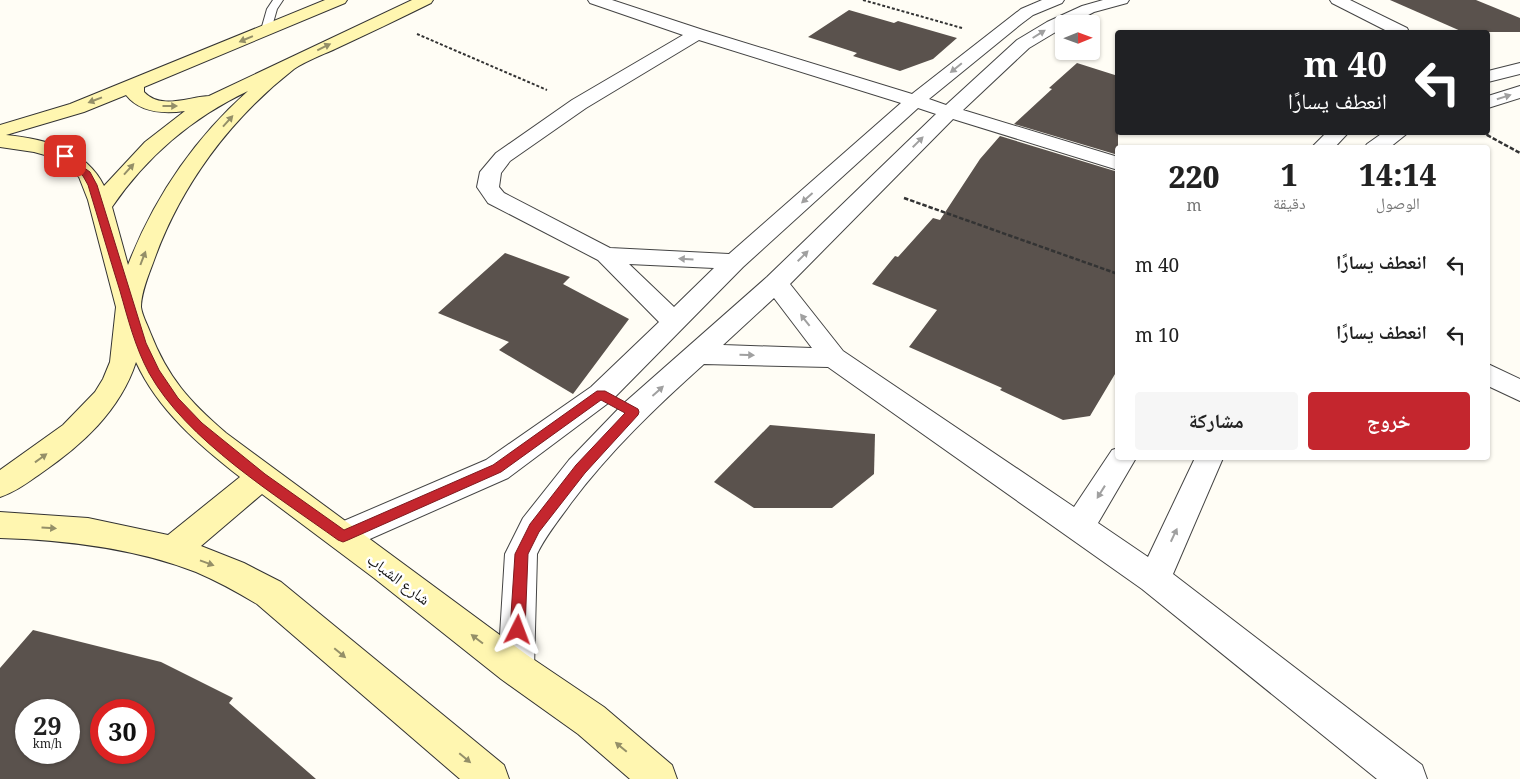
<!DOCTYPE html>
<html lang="ar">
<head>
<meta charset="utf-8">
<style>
  :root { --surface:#fff; --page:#f6f6f6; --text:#222; --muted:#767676; --accent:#c4262e }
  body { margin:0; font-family:"Noto Serif","Noto Naskh Arabic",serif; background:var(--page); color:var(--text); direction:rtl; height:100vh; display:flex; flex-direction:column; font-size:19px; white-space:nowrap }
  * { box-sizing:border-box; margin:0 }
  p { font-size:16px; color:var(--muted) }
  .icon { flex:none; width:28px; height:28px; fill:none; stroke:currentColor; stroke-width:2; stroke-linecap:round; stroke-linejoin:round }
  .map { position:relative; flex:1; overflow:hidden; direction:ltr }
  .drawer { position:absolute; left:1115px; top:145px; width:375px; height:315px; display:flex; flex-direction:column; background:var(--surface); border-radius:5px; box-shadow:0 1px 4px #0004; direction:rtl }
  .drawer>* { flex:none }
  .banner { position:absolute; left:1115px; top:30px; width:375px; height:105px; border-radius:5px; box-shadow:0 1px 4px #0004; direction:rtl; background:#202124; color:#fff; overflow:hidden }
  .needle { width:32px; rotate:89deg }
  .controls { position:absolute; left:1055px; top:15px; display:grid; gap:10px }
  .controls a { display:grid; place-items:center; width:45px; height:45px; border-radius:5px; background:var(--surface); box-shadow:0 1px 4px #0004; font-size:25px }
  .speed { position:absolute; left:15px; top:699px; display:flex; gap:10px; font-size:25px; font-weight:700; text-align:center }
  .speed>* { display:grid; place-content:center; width:65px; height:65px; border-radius:50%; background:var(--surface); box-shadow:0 1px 4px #0004; line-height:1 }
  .speed small { font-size:12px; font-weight:400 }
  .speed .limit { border:8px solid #d22; background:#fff; color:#111 }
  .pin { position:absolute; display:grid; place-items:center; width:42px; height:42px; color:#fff; margin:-21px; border-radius:10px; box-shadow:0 2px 8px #0006 }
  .me { position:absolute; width:55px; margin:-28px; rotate:3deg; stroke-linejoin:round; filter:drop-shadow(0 0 4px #0008) }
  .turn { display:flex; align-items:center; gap:18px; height:105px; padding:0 20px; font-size:22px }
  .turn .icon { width:65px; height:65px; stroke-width:2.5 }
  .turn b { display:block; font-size:35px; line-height:42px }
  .eta { display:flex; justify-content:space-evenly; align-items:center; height:85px; text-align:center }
  .eta b { font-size:30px; font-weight:800; line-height:35px }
  .action { display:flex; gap:10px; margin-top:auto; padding:10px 20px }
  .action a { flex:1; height:58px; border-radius:5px; background:var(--accent); color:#fff; font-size:20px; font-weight:800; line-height:58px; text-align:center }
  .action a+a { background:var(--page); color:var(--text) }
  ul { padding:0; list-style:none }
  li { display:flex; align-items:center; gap:15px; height:70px; padding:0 20px }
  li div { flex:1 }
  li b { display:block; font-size:19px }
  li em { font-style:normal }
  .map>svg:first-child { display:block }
  .building { fill:#5a524d; fill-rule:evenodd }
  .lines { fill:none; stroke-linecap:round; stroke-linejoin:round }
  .lane-casing { stroke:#444; stroke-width:2 }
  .street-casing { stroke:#444; stroke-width:2 }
  .secondary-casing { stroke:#333; stroke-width:2 }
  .path-far1 { stroke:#333; stroke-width:2; stroke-dasharray:3 2; stroke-linecap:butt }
  .path { stroke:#333; stroke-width:2.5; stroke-dasharray:4.5 2; stroke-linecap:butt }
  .lane { fill:#fff; fill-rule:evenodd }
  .street { fill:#fff; fill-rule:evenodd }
  .secondary { fill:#fff6b0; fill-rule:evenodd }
  .oneway { fill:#a0a0a0 }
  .oneway2 { fill:#948f68 }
  .route { fill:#c4262e; stroke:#7f191e }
  .labels { text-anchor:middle; stroke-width:5; stroke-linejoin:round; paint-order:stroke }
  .street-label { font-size:16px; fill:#111; stroke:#fff }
</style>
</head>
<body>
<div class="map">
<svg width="1520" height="779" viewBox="0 0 1520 779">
  <rect width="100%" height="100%" fill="#fffdf5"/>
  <!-- building -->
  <g class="building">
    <path d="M1390 0H1476L1520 18V32H1463Z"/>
    <path d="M849 10 894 23 898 21 957 38 933 59 900 71 853 56 857 53 808 37Z"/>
    <path d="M1077 63 1118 76V155L1014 124 1052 89 1049 88Z"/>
    <path d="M1000 136 1118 172V369L1090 416 1063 420 1000 390 1002 388 909 347 937 310 872 284 895 256 898 257 933 218 940 220 980 159Z"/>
    <path d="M505 253 570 277 563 284 629 319 573 394 499 350 509 342 438 313Z"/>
    <path d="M770 425 875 434 874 474 832 508H754L714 482Z"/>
    <path d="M33 630 161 662 233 698 229 703 316 779H0V668ZM26 710H69V752H26ZM101 710H144V752H101Z"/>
  </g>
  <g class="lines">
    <defs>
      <path id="lane" d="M273 0H283L277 9 271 30 270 32H262L261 30 267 9Z"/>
      <g id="street">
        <path d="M588 0H612L703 30 912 94 1021 9 1042 0H1064L1062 3 1033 15 1021 24 929 99 946 105 1017 40 1047 22 1082 6 1103 0H1129L1127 3 1094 12 1071 24H1064V27L1029 48 963 110 1118 157V170L953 119 790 284 843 351 1074 507 1112 450 1118 448V458H1136L1098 523 1148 557 1195 458H1223L1173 574 1422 765 1427 779H1377L1142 589 828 367 704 364C656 407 610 451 571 503 559 520 546 535 537 554L534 668 529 680 516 685 503 680 498 668 505 554 523 518 569 460 623 404 767 277 936 114 918 108 743 267 611 401 508 478 354 546 343 550 332 546 327 536 332 526 486 460 591 387 659 322 598 260 488 203 477 187 480 172 496 153 572 100 683 35 590 3ZM699 40 901 103 729 254 610 248 504 193 499 187 501 173 510 161 586 108ZM629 264 714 268 674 307ZM774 298 812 348 723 345Z"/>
        <path d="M1330 0H1350L1407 28 1409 32H1389L1332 3Z"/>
        <path d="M1520 63V74L1488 82V71Z"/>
        <path d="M1520 86V98L1488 108V96Z"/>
        <path d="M1327 132H1349L1334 148H1311Z"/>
        <path d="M1384 132H1409L1389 148H1364L1367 144Z"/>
        <path d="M1488 364 1520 379V401L1488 386Z"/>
      </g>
      <path id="secondary" d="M325 0H347L345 3 144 87V92C161 110 188 97 209 96L412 0H433L431 3C399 19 367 34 335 49 322 55 306 61 294 69 230 119 180 186 153 263 148 276 141 293 141 307 142 315 147 324 150 332 168 378 189 401 226 433L527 655 604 707 672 765 677 779H630L578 734 501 679 374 578 262 494 201 546 244 563 281 582 504 765 509 779H460L257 604C237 592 217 581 196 572 134 548 66 540 0 538V512L88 518 168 535 240 477C199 445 158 410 136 362 120 411 82 445 40 474 27 483 15 492 0 497V470L63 425 95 392 103 379 110 362 116 307 88 200 79 177 72 170 52 157 34 152 0 147V125L70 104ZM248 91C194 139 154 198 128 265L112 207C146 157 193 117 248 91ZM126 95C140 113 163 114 185 111L145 142 104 186C86 149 45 139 6 135L84 112Z"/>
    </defs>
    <!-- lane casing -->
    <use href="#lane" class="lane-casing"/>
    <!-- street casing -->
    <use href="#street" class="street-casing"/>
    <!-- secondary casing -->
    <use href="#secondary" class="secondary-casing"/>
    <!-- path-far1 -->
    <g class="path-far1">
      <path d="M863 0 962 28"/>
      <path d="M417 34 547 90"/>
      <path d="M1482 132 1489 136"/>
    </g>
    <!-- path -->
    <g class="path">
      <path d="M1487 135 1520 153"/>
      <path d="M904 198 1118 274"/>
    </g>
    <!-- lane -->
    <use href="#lane" class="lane"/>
    <!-- street -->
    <use href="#street" class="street"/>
    <!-- secondary -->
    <use href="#secondary" class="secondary"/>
  </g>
  <!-- one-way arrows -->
  <defs><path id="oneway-solid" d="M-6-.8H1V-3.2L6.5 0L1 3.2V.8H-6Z" transform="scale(1.25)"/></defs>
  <g class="oneway">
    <use href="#oneway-solid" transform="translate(1039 34) rotate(-32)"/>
    <use href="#oneway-solid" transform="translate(956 68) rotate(141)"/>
    <use href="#oneway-solid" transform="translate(1504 97) rotate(-17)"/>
    <use href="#oneway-solid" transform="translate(918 142) rotate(-45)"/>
    <use href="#oneway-solid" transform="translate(807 198) rotate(138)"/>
    <use href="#oneway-solid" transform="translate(803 256) rotate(-45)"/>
    <use href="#oneway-solid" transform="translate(686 259) rotate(-177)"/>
    <use href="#oneway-solid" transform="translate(805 320) rotate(-128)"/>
    <use href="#oneway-solid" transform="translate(747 355) rotate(1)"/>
    <use href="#oneway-solid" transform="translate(658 391) rotate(-42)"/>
    <use href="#oneway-solid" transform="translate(1101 492) rotate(122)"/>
    <use href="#oneway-solid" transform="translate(1174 535) rotate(-65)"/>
  </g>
  <g class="oneway2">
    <use href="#oneway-solid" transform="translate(246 39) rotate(157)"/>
    <use href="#oneway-solid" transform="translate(324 47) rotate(-26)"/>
    <use href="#oneway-solid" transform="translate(95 100) rotate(159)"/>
    <use href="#oneway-solid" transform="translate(170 106)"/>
    <use href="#oneway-solid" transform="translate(228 121) rotate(-48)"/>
    <use href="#oneway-solid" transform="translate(129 169) rotate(-48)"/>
    <use href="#oneway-solid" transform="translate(143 258) rotate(-69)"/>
    <use href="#oneway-solid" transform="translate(41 458) rotate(-36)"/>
    <use href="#oneway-solid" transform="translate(49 528) rotate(4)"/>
    <use href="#oneway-solid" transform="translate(207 563) rotate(20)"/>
    <use href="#oneway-solid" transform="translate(477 639) rotate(-143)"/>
    <use href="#oneway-solid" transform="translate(340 653) rotate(40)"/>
    <use href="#oneway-solid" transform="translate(621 747) rotate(-140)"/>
    <use href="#oneway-solid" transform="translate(465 758) rotate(40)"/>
  </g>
  <!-- route -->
  <path class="route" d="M65 154 90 172 97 185 146 343 159 370 178 398 202 423 265 474 344 530 493 465 597 391H605L638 409 639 412 638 415 585 473 539 532 528 554 525 630 523 635 518 637 513 635 510 630 515 554 530 524 576 465 625 413 601 400 501 472 348 540 343 542 338 540C277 496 186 440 149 373 135 347 128 319 120 291 109 256 99 221 88 185L83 176 62 158 61 156Z"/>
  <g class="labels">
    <!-- street labels -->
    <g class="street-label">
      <text transform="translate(399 579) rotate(37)" y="6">شارع الشباب</text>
    </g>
  </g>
</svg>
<div class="controls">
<a><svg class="needle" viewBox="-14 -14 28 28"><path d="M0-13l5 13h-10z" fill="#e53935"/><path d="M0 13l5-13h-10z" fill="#767676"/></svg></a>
</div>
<div class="speed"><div>29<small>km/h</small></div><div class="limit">30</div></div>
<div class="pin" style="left:65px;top:156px;background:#d93025"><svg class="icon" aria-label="arrive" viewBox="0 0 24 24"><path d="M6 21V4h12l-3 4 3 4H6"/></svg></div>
<svg class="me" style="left:518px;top:630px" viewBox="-20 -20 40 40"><path d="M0-17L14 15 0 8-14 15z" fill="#c4262e" stroke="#fff" stroke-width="4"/></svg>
<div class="banner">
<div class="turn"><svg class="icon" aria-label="left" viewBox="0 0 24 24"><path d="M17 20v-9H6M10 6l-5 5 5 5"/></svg><div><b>40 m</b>انعطف يسارًا</div></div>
</div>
<section class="drawer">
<div class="eta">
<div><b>14:14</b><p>الوصول</p></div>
<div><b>1</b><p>دقيقة</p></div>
<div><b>220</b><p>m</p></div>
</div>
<ul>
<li><svg class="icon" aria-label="left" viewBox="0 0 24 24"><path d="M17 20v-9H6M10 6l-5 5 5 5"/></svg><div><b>انعطف يسارًا</b></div><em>40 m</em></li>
<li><svg class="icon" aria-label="left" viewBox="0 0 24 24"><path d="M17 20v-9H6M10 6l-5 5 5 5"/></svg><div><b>انعطف يسارًا</b></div><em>10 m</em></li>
</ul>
<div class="action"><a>خروج</a><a>مشاركة</a></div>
</section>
</div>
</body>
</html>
